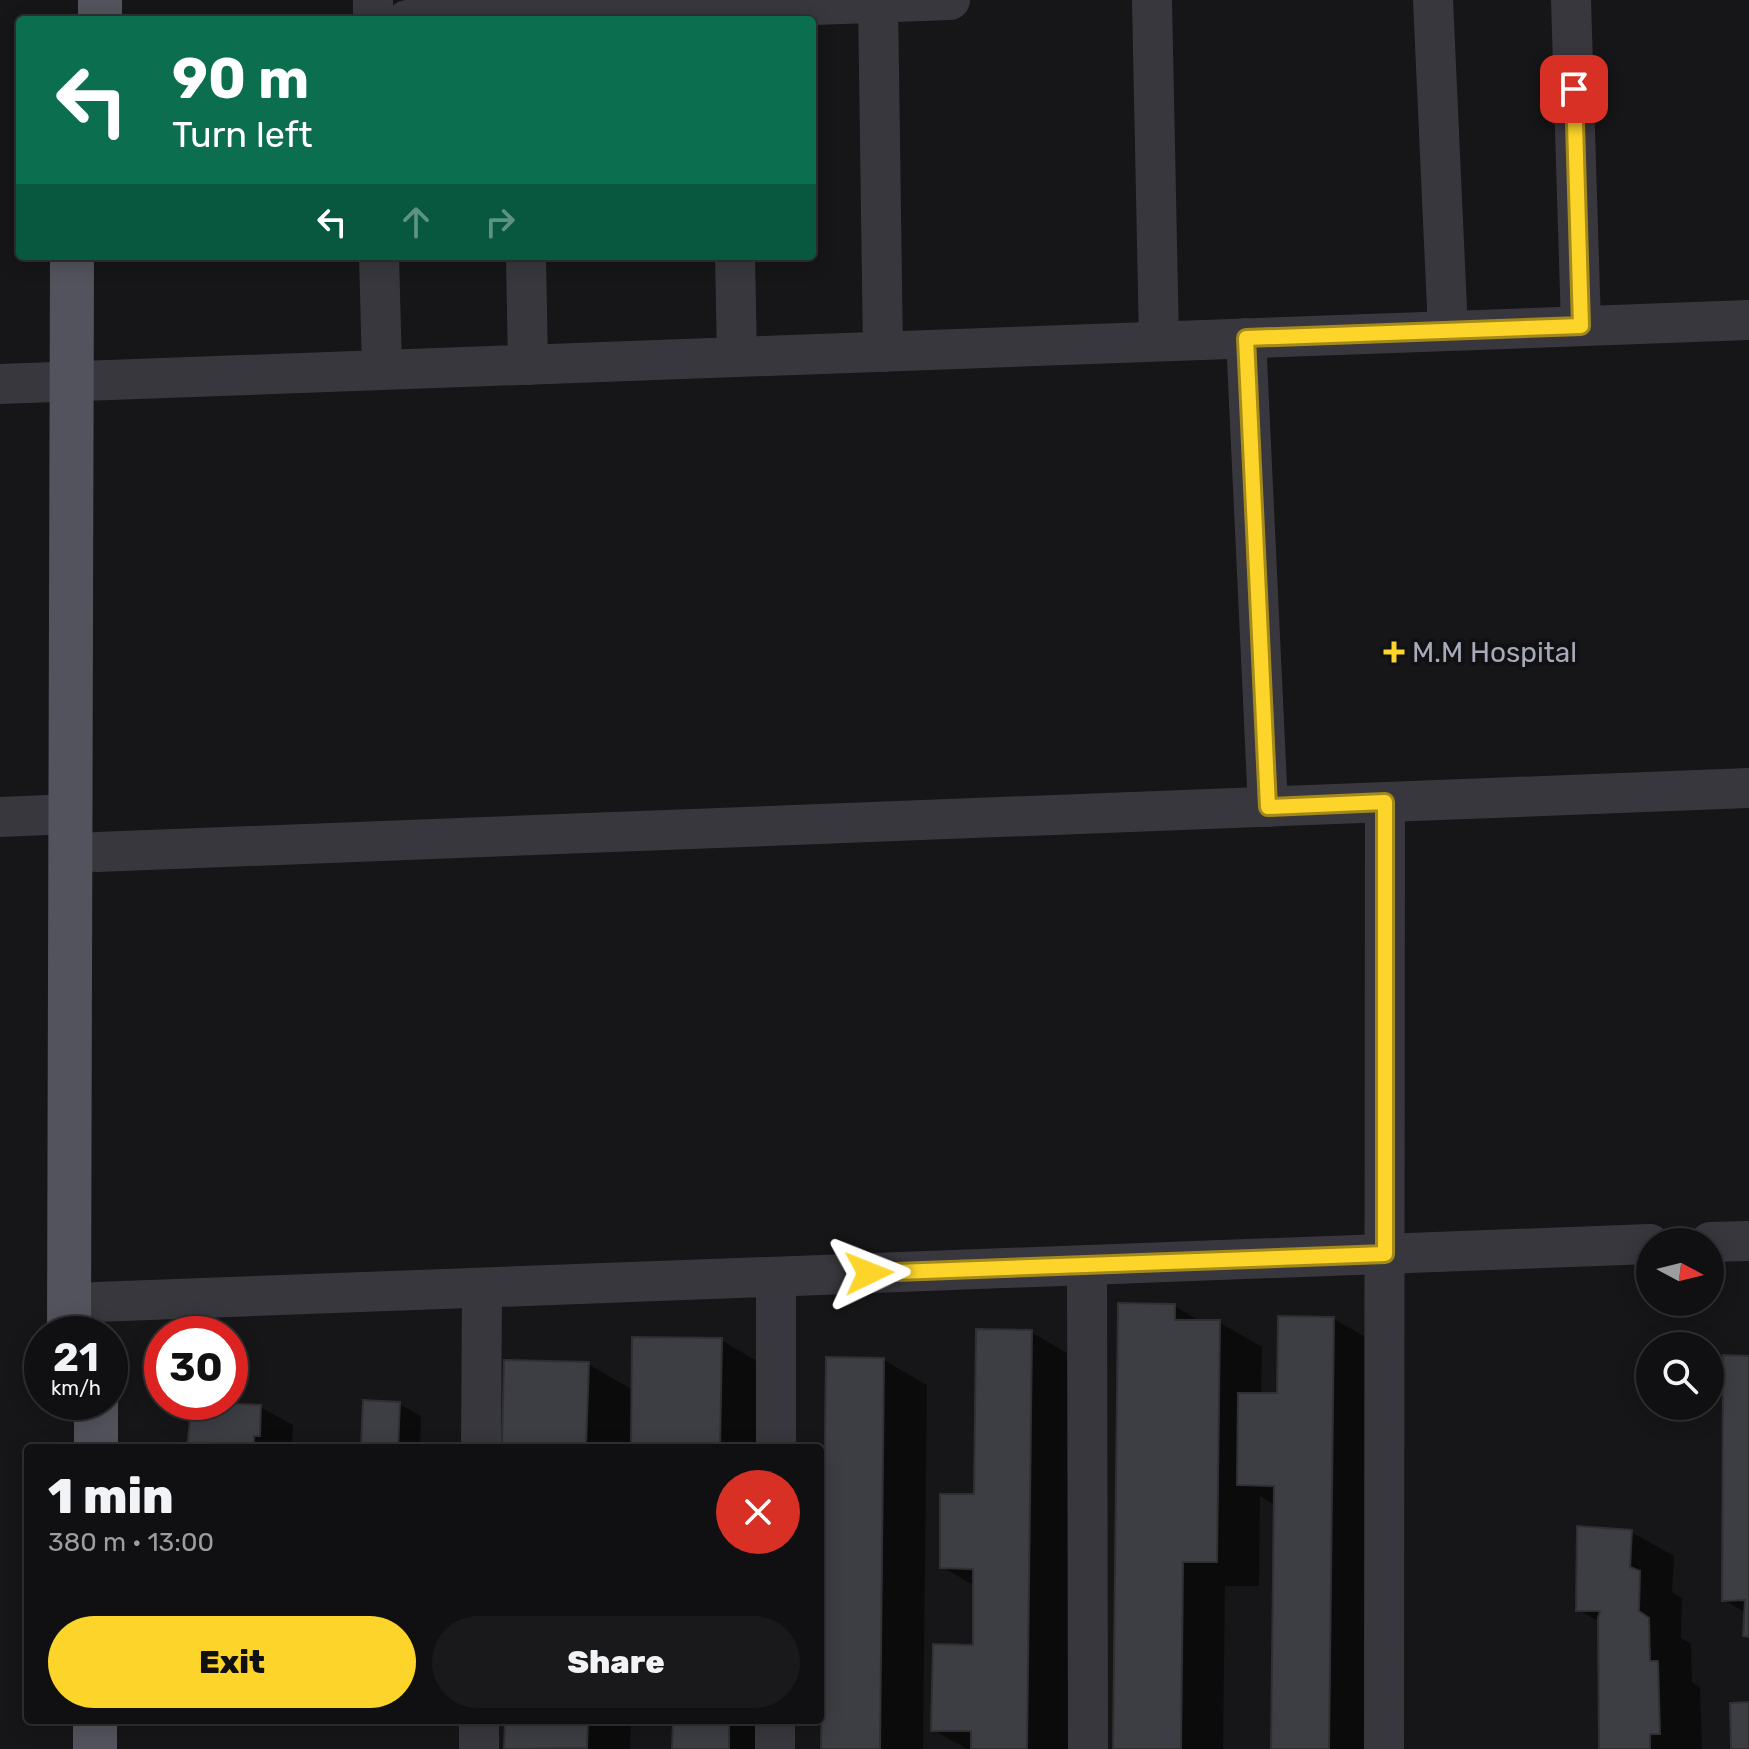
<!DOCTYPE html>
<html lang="en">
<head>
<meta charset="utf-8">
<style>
  :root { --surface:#101012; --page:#19191b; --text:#f1f3f6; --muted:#9c9d9f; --line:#303032; --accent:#fcd42a }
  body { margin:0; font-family:Rubik,sans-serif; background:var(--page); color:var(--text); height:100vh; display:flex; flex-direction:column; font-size:30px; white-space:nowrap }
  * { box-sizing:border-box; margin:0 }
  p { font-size:26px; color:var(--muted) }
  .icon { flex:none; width:44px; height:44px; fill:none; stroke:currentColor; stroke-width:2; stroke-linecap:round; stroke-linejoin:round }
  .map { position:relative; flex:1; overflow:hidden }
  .details { position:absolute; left:24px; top:1444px; width:800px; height:280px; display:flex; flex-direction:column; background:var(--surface); border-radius:8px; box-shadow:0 4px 20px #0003,0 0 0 2px var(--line) }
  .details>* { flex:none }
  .banner { position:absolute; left:16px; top:16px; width:800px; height:244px; border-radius:8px; box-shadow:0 4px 20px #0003,0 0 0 2px var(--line); background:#0b6e4f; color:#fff; overflow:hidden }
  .needle { width:52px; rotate:97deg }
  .tools { position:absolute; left:1636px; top:1228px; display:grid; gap:16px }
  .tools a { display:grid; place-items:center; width:88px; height:88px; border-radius:50%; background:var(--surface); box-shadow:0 4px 20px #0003,0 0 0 2px var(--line); font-size:40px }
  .speed { position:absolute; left:24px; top:1316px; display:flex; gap:16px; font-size:40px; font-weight:700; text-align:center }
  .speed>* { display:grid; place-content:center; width:104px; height:104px; border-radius:50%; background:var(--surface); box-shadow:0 4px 20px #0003,0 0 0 2px var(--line); line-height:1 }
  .speed small { font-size:20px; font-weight:400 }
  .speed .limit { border:12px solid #d22; background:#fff; color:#111 }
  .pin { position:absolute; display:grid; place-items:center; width:68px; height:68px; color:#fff; margin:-34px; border-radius:16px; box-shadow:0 4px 12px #0006 }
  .me { position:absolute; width:88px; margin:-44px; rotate:88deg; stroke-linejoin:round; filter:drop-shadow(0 0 6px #0008) }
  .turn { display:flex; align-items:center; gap:28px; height:168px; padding:0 24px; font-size:36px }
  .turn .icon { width:104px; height:104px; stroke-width:2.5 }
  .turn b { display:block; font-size:56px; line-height:68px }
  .lanes { display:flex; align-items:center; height:76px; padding:0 24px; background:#0003; justify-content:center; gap:40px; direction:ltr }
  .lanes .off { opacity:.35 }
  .round { display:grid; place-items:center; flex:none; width:84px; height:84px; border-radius:42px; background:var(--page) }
  .head { display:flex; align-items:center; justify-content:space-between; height:136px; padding:0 24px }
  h1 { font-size:48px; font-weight:800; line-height:60px }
  .primary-button { display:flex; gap:16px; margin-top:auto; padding:16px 24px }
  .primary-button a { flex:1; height:92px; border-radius:48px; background:var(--accent); color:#111; font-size:32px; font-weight:800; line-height:92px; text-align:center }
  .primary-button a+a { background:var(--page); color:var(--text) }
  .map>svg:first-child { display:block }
  .shadow { fill:#0007 }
  .building { fill:#3d3e43; stroke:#303034; stroke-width:2 }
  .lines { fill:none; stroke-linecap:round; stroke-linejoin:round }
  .minor { stroke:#37373d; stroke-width:40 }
  .major { stroke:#52535c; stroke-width:44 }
  .route-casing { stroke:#a48a1b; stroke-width:20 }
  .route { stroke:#fcd42a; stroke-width:14 }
  .poi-dot { fill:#fcd42a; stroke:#111113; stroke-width:3 }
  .labels { text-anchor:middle; stroke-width:8; stroke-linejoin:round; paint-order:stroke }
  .poi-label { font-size:28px; fill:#a7aab9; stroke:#111113; text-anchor:start }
</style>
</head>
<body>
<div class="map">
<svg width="1749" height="1749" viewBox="0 0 1749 1749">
  <rect width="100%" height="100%" fill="#161618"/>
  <!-- shadow -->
  <g class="shadow">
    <path d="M1174 1306 1202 1322H1219L1262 1347 1261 1395H1279L1334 1319 1376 1343 1372 1749H1273L1276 1506 1260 1496 1259 1586H1225L1223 1749H1115Z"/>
    <path d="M1031 1332 1074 1357 1070 1749H967L933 1730 974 1647 975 1586 942 1567 976 1496Z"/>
    <path d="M721 1340 764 1365 763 1448H514L504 1442 588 1364 633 1390Z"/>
    <path d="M1749 1358V1638L1745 1635 1746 1613 1724 1600Z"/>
    <path d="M884 1360 927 1385 923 1749H823Z"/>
    <path d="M399 1404 421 1416 420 1448H363Z"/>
    <path d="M260 1407 293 1425 292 1448H190Z"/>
    <path d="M1631 1532 1674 1556 1672 1592 1682 1598 1681 1638 1691 1644 1692 1682 1700 1687 1702 1749H1601L1600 1622 1578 1610Z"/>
    <path d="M507 1720H631L630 1749H506Z"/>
    <path d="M675 1720H772V1749H674Z"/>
  </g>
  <!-- building -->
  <g class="building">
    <path d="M1118 1303 1175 1304V1320H1220L1217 1562H1183L1181 1749H1113Z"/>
    <path d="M1278 1316 1334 1317 1329 1749H1271L1274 1486 1237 1485 1238 1393H1277Z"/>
    <path d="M976 1329 1032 1330 1027 1749H971V1731H931L933 1644 973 1645V1569L940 1568V1494H974Z"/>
    <path d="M632 1337 722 1338 720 1448H631Z"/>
    <path d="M1723 1355 1749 1356V1637L1743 1636 1745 1600 1722 1601Z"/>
    <path d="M826 1357 884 1358 880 1749H821Z"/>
    <path d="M504 1360 589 1362 586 1446 522 1448V1444L502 1443Z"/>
    <path d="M363 1400 400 1402 398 1448H361Z"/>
    <path d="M192 1402 261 1405 260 1436H254V1448H187Z"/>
    <path d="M1577 1526 1632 1530 1630 1567 1640 1571 1639 1611 1649 1618 1650 1661H1658L1660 1734H1650V1749H1599L1598 1618 1600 1611H1576Z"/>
    <path d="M1749 1702V1749H1731L1730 1703Z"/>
    <path d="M505 1720H588L587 1748 504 1749Z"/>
    <path d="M673 1720H729V1749H672Z"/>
  </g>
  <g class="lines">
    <!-- minor -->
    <g class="minor">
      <path d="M373 0V20"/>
      <path d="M878 0 883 352"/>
      <path d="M1152 0 1159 341"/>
      <path d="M1433 0 1448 331"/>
      <path d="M1571 0 1581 326"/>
      <path d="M407 20 950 0"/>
      <path d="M379 256 382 368"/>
      <path d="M526 256 528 365"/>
      <path d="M735 256 737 357"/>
      <path d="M1246 338 1268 807"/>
      <path d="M0 384 1749 320"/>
      <path d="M0 817 70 814"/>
      <path d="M97 852 1749 788"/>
      <path d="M1710 1242 1749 1241"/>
      <path d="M1087 1265 1088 1749"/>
      <path d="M96 1302 1650 1244"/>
      <path d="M481 1448 482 1288"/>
      <path d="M776 1448V1277"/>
      <path d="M479 1749V1720"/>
      <path d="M775 1749V1720"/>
      <path d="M1384 1749 1385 802"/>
    </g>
    <!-- major -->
    <g class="major">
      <path d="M100 20V0"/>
      <path d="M69 1334 72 256"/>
      <path d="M96 1448V1402"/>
      <path d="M95 1749V1720"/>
    </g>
  </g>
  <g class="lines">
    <defs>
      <path id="route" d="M869 1273 1385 1254V802L1268 807 1246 338 1581 326 1574 89"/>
    </defs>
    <!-- route casing -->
    <use href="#route" class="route-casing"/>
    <!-- route -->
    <use href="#route" class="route"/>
  </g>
  <!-- markers -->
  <path class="poi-dot" d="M1390 640h8v8h8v8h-8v8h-8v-8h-8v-8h8z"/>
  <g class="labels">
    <!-- poi labels -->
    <g class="poi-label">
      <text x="1412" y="662">M.M Hospital</text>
    </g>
  </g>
</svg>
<div class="tools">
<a><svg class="needle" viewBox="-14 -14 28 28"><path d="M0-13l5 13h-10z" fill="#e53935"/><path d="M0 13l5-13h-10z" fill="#9c9d9f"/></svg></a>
<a><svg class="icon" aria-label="search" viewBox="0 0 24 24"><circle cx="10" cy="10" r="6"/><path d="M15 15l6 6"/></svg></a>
</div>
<div class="speed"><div>21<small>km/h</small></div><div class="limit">30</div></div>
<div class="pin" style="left:1574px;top:89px;background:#d93025"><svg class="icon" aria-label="arrive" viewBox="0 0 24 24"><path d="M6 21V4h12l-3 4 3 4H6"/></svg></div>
<svg class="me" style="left:869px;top:1273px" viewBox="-20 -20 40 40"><path d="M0-17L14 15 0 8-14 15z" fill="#fcd42a" stroke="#fff" stroke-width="4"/></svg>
<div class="banner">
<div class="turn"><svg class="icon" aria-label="left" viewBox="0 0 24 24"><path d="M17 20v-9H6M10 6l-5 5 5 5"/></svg><div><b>90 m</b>Turn left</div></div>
<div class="lanes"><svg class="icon" aria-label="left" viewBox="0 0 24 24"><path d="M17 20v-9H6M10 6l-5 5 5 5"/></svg><svg class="icon off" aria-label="ahead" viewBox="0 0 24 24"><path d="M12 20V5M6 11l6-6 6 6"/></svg><svg class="icon off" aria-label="right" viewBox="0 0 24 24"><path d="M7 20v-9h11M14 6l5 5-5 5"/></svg></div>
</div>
<section class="details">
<div class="head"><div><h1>1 min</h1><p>380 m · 13:00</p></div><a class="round" style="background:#d93025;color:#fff"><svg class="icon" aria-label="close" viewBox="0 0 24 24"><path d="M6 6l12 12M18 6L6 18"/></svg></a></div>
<div class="primary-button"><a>Exit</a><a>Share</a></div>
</section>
</div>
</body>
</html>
